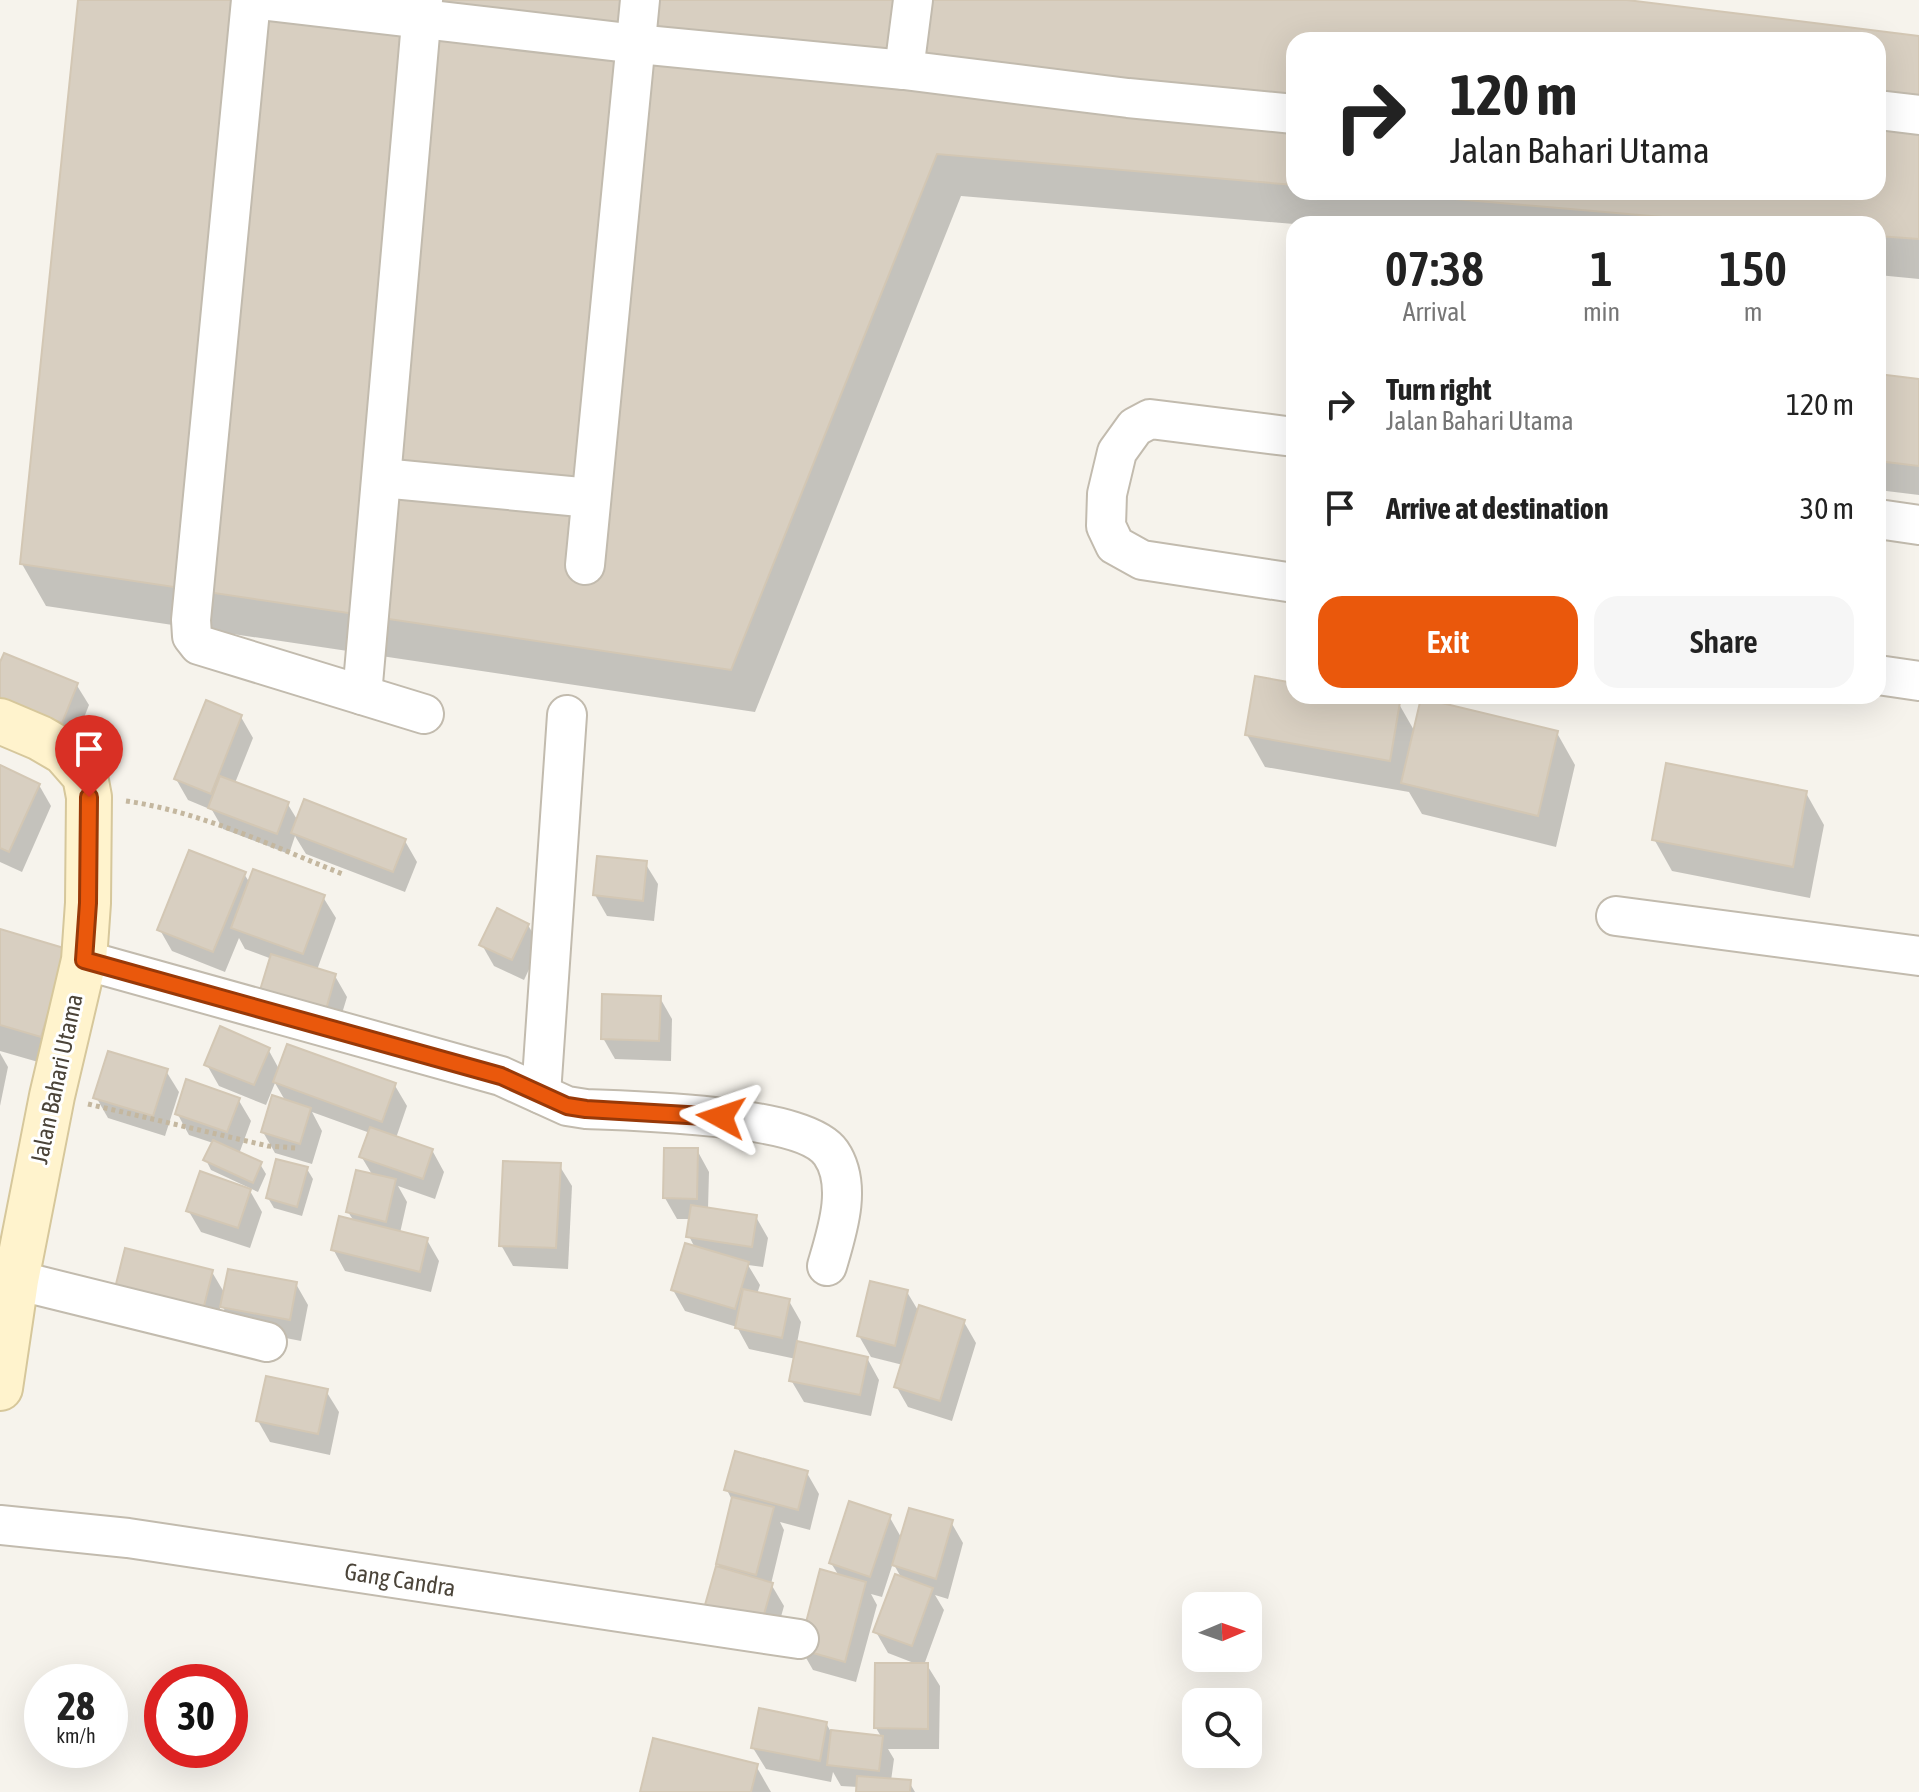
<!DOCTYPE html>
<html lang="en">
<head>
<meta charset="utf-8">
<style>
  :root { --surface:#fff; --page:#f6f6f6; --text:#222; --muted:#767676; --accent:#ea580c }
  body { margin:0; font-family:"Asap Condensed",sans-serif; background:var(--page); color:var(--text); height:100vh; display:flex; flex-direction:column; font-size:30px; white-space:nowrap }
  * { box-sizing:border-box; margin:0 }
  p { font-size:26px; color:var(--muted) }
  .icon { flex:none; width:44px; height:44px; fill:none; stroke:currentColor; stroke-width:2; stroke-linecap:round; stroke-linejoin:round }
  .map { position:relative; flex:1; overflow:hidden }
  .side { position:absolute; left:1286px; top:216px; width:600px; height:488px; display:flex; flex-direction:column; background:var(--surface); border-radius:24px; box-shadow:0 8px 32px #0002 }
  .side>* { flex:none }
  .banner { position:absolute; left:1286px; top:32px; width:600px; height:168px; border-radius:24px; box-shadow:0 8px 32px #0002; background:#fff; color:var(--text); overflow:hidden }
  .needle { width:52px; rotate:88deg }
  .buttons { position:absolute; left:1182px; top:1592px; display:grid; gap:16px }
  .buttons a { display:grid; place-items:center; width:80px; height:80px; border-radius:16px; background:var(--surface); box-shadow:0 8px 32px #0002; font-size:40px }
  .speed { position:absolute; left:24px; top:1664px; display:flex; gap:16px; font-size:40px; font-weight:700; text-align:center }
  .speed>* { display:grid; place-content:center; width:104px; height:104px; border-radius:50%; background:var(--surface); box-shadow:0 8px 32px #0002; line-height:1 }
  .speed small { font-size:20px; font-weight:400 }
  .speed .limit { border:12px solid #d22; background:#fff; color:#111 }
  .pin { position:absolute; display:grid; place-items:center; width:68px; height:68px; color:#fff; margin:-82px -34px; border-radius:50% 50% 50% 0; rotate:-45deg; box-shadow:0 0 8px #0007 }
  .pin .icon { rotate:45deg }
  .me { position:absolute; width:88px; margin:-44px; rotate:275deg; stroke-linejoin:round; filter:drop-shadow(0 0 6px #0008) }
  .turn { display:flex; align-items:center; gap:28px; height:168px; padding:0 32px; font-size:36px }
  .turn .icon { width:104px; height:104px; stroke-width:2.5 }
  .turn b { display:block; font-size:56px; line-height:68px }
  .eta { display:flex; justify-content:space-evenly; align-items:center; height:136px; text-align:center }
  .eta b { font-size:48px; font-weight:600; line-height:56px }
  .button { display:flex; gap:16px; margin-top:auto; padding:16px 32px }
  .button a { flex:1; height:92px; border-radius:24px; background:var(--accent); color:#fff; font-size:32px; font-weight:600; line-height:92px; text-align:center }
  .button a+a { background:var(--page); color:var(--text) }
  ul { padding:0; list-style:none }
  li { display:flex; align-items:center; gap:24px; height:104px; padding:0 32px }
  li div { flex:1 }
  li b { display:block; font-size:30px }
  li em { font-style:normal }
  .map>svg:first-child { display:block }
  .shadow { fill:#0003; fill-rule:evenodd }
  .building { fill:#d8cfc1; stroke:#d3c7b4; stroke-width:2 }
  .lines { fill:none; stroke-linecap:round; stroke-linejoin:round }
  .street-casing { stroke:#c2bbae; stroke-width:42 }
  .secondary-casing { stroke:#d6c79b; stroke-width:48 }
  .path { stroke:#c4b79f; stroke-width:5; stroke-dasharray:4 4; stroke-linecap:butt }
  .street { stroke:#fff; stroke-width:38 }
  .secondary { stroke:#fff3cd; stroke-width:44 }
  .route-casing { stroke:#983908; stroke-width:20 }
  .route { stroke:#ea580c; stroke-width:14 }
  .labels { text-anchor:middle; stroke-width:6; stroke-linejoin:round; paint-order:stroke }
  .street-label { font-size:24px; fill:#4b4439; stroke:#fff }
</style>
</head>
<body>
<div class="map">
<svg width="1919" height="1792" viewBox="0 0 1919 1792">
  <rect width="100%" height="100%" fill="#f6f3ec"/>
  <!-- shadow -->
  <g class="shadow">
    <path d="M80 0H1611L1919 38V279L1878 275V224H1294L961 196 755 712 46 606 22 564ZM1294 40H1878V192H1294Z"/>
    <path d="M1878 376 1919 381V495L1878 490Z"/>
    <path d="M0 667 76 684 89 705 74 743 0 711Z"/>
    <path d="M1294 685V696H1355L1399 704 1415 732 1557 733 1575 765 1556 847 1422 814 1409 792 1265 767 1247 735Z"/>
    <path d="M241 717 253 738 235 783 287 803 298 821 405 841 417 862 405 892 306 854 295 836 289 854 223 829 212 810 188 800 176 779Z"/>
    <path d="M0 767 39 785 51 806 22 872 0 862Z"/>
    <path d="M1806 793 1824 825 1810 898 1672 871 1654 839Z"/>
    <path d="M645 863 658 884 654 921 607 916 595 895Z"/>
    <path d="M244 874 250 883 323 897 336 918 317 970 335 976 347 997 334 1040 272 959 245 949 239 938 225 972 172 951 160 930Z"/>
    <path d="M528 925 540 946 524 980 494 966 482 945Z"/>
    <path d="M0 931 65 950 59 1068 0 1051Z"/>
    <path d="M660 998 672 1019 671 1061 615 1059 603 1038Z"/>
    <path d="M268 1049 279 1069 394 1084 407 1106 396 1138 432 1150 444 1172 435 1199 398 1186 407 1202 400 1233 427 1240 439 1261 431 1292 345 1271 333 1249 354 1221 348 1212 373 1176 361 1156 370 1133 312 1112 322 1131 312 1164 275 1153 263 1132 286 1102 275 1083 266 1105 219 1086 207 1065Z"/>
    <path d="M0 1053 8 1067 0 1106Z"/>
    <path d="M166 1071 179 1092 165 1136 108 1118 96 1097Z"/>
    <path d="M238 1099 251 1121 239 1154 260 1164 266 1174 258 1192 211 1170 206 1160 213 1143 189 1135 177 1113Z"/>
    <path d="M697 1150 709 1172 708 1209 756 1217 768 1238 763 1267 748 1265 760 1285 757 1294 789 1301 801 1322 797 1343 867 1358 879 1380 871 1416 804 1402 791 1380 796 1359 749 1349 737 1327 685 1311 673 1290 695 1248 689 1236 691 1219H677L665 1198Z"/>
    <path d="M559 1165 572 1186 568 1269 513 1266 501 1245Z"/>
    <path d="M307 1169 313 1179 302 1216 274 1208 268 1198Z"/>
    <path d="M249 1189 262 1212 250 1248 201 1232 188 1210Z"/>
    <path d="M212 1272 225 1294 296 1284 308 1305 301 1341 235 1328 221 1304 214 1334 128 1313Z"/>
    <path d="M907 1292 919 1312 964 1322 976 1343 952 1421 908 1407 896 1386 903 1365 871 1357 859 1336Z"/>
    <path d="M326 1391 339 1412 330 1455 270 1442 258 1421Z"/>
    <path d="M807 1473 819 1494 810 1530 780 1522 784 1530 771 1584 784 1606 772 1649 718 1564 733 1502 727 1490Z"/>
    <path d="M889 1516 902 1539 951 1522 963 1543 948 1599 935 1595 944 1610 924 1665H927L940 1686 939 1749H888L894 1759 891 1781 909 1782 915 1792H858V1787L841 1786 833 1772 831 1782 766 1769 753 1748 826 1723 831 1732 882 1738 876 1728 919 1665 888 1653 876 1632 902 1579 893 1563 882 1597 871 1594 877 1605 856 1682 813 1670 801 1649 839 1576 831 1563Z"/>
    <path d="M756 1766 771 1792H642Z"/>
  </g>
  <!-- building -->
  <g class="building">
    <path d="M78 0H1627L1919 36V239L1878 236V224H1743L1375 192H1878V40H1294V185L937 154 731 670 20 564Z"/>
    <path d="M1878 374 1919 379V466L1878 461Z"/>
    <path d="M4 653 78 683 62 723 0 699V662Z"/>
    <path d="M1255 676 1294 683V696H1366L1400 702 1390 761 1245 735Z"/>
    <path d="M1421 698 1558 731 1538 816 1401 783Z"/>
    <path d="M206 700 242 715 211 794 174 779Z"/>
    <path d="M1666 763 1807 791 1793 867 1652 840Z"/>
    <path d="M0 765 40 784 9 852 0 848Z"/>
    <path d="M220 776 289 802 277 834 208 808Z"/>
    <path d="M304 799 406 839 393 872 291 833Z"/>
    <path d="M189 850 246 872 213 952 157 930Z"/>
    <path d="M597 856 647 861 643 901 593 895Z"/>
    <path d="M253 869 325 895 303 954 231 928Z"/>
    <path d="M497 908 529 924 512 960 479 945Z"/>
    <path d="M0 929 67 949 41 1037 0 1025Z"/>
    <path d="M271 954 336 974 323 1020 257 1000Z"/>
    <path d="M602 994 661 996 659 1041 601 1039Z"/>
    <path d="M220 1026 270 1048 254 1085 204 1065Z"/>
    <path d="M287 1044 396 1083 382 1122 273 1082Z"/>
    <path d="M108 1051 168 1069 153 1116 93 1098Z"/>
    <path d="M186 1079 240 1098 227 1132 175 1114Z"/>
    <path d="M272 1095 311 1108 300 1144 261 1132Z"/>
    <path d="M370 1127 433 1149 423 1179 359 1157Z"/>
    <path d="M213 1140 262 1162 253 1183 203 1160Z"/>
    <path d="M664 1148H698L697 1199 663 1198Z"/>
    <path d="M276 1159 308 1167 297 1207 266 1198Z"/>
    <path d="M503 1161 561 1163 556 1248 499 1246Z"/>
    <path d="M356 1170 396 1179 386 1222 346 1212Z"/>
    <path d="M200 1171 251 1189 238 1228 186 1211Z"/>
    <path d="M691 1205 757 1215 752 1247 686 1237Z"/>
    <path d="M339 1216 428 1238 420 1272 331 1250Z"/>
    <path d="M685 1243 749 1262 735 1309 671 1290Z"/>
    <path d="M125 1248 213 1270 202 1314 114 1292Z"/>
    <path d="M228 1269 297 1282 290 1320 220 1307Z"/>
    <path d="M870 1281 908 1290 895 1346 857 1336Z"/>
    <path d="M743 1289 790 1299 782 1338 735 1328Z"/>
    <path d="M919 1305 965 1320 940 1401 894 1387Z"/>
    <path d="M797 1341 868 1357 860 1395 789 1381Z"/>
    <path d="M266 1376 328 1389 318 1434 256 1421Z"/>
    <path d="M735 1451 808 1471 798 1510 724 1490Z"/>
    <path d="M732 1497 774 1507 756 1575 716 1564Z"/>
    <path d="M849 1501 891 1515 870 1577 829 1563Z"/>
    <path d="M909 1508 953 1520 936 1579 892 1565Z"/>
    <path d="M716 1566 773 1583 760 1628 703 1612Z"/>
    <path d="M820 1569 866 1582 845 1662 799 1649Z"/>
    <path d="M895 1574 933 1588 912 1646 873 1632Z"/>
    <path d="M875 1663H928V1729L874 1728Z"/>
    <path d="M759 1708 827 1722 820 1761 751 1748Z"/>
    <path d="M831 1730 883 1736 879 1771 827 1765Z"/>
    <path d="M653 1738 758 1764 751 1792H640Z"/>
    <path d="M857 1776 911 1780 910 1792H856Z"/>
  </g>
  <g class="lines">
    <defs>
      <g id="street">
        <path d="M251 0 191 620 192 636 199 645 424 714"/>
        <path d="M259 0 637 44 904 70 1128 98 1294 114"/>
        <path d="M904 70 913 0"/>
        <path d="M1878 110 1919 115"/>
        <path d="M1294 437 1150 419 1135 427 1117 452 1107 494 1106 526 1115 545 1142 560 1294 583"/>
        <path d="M382 478 591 498"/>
        <path d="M1878 519 1919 525"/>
        <path d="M585 565 640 0"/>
        <path d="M1878 675 1919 681"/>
        <path d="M362 695 423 0"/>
        <path d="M1616 916 1919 956"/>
        <path d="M84 960 501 1076 567 1106 586 1109C633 1111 804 1114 831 1153 853 1185 837 1232 827 1266"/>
        <path d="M541 1094 567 715"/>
        <path d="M16 1280 267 1342"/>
        <path d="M0 1525 128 1538 799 1639"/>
      </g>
      <path id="secondary" d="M0 721 40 738 64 752 85 776 89 797 88 903 84 960 52 1096 16 1280 0 1388"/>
    </defs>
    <!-- street casing -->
    <use href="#street" class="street-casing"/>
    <!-- secondary casing -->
    <use href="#secondary" class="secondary-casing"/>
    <!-- path -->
    <g class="path">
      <path d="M126 801C202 812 274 847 345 875"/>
      <path d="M88 1104 268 1146 296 1148"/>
    </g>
    <!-- street -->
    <use href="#street" class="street"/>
    <!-- secondary -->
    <use href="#secondary" class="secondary"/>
  </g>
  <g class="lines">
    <defs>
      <path id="route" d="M89 797 88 903 84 960 501 1076 567 1106 586 1109 721 1117"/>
    </defs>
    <!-- route casing -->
    <use href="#route" class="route-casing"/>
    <!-- route -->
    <use href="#route" class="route"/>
  </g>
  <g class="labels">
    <!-- street labels -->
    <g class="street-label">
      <text transform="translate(57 1079) rotate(-78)" y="8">Jalan Bahari Utama</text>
      <text transform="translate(400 1580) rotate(9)" y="8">Gang Candra</text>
    </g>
  </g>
</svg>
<div class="buttons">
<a><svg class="needle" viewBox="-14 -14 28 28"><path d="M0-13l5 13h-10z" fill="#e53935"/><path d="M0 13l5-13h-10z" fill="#767676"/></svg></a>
<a><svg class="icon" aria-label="search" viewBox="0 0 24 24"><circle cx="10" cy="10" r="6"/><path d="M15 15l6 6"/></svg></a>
</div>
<div class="speed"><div>28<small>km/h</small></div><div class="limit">30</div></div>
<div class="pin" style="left:89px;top:797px;background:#d93025"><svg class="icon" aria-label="arrive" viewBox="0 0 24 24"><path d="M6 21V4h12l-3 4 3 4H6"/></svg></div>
<svg class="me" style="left:721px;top:1117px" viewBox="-20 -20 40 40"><path d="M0-17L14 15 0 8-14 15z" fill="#ea580c" stroke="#fff" stroke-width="4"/></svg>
<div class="banner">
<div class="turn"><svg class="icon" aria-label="right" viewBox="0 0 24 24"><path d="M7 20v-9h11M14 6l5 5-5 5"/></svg><div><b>120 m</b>Jalan Bahari Utama</div></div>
</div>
<section class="side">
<div class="eta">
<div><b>07:38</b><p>Arrival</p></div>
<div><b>1</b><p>min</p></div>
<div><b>150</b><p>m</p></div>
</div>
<ul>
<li><svg class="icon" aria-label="right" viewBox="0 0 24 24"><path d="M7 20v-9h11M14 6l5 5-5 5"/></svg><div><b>Turn right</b><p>Jalan Bahari Utama</p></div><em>120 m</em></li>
<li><svg class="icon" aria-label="arrive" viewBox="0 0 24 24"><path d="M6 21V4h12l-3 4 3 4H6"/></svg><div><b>Arrive at destination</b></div><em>30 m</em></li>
</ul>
<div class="button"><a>Exit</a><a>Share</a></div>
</section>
</div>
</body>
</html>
